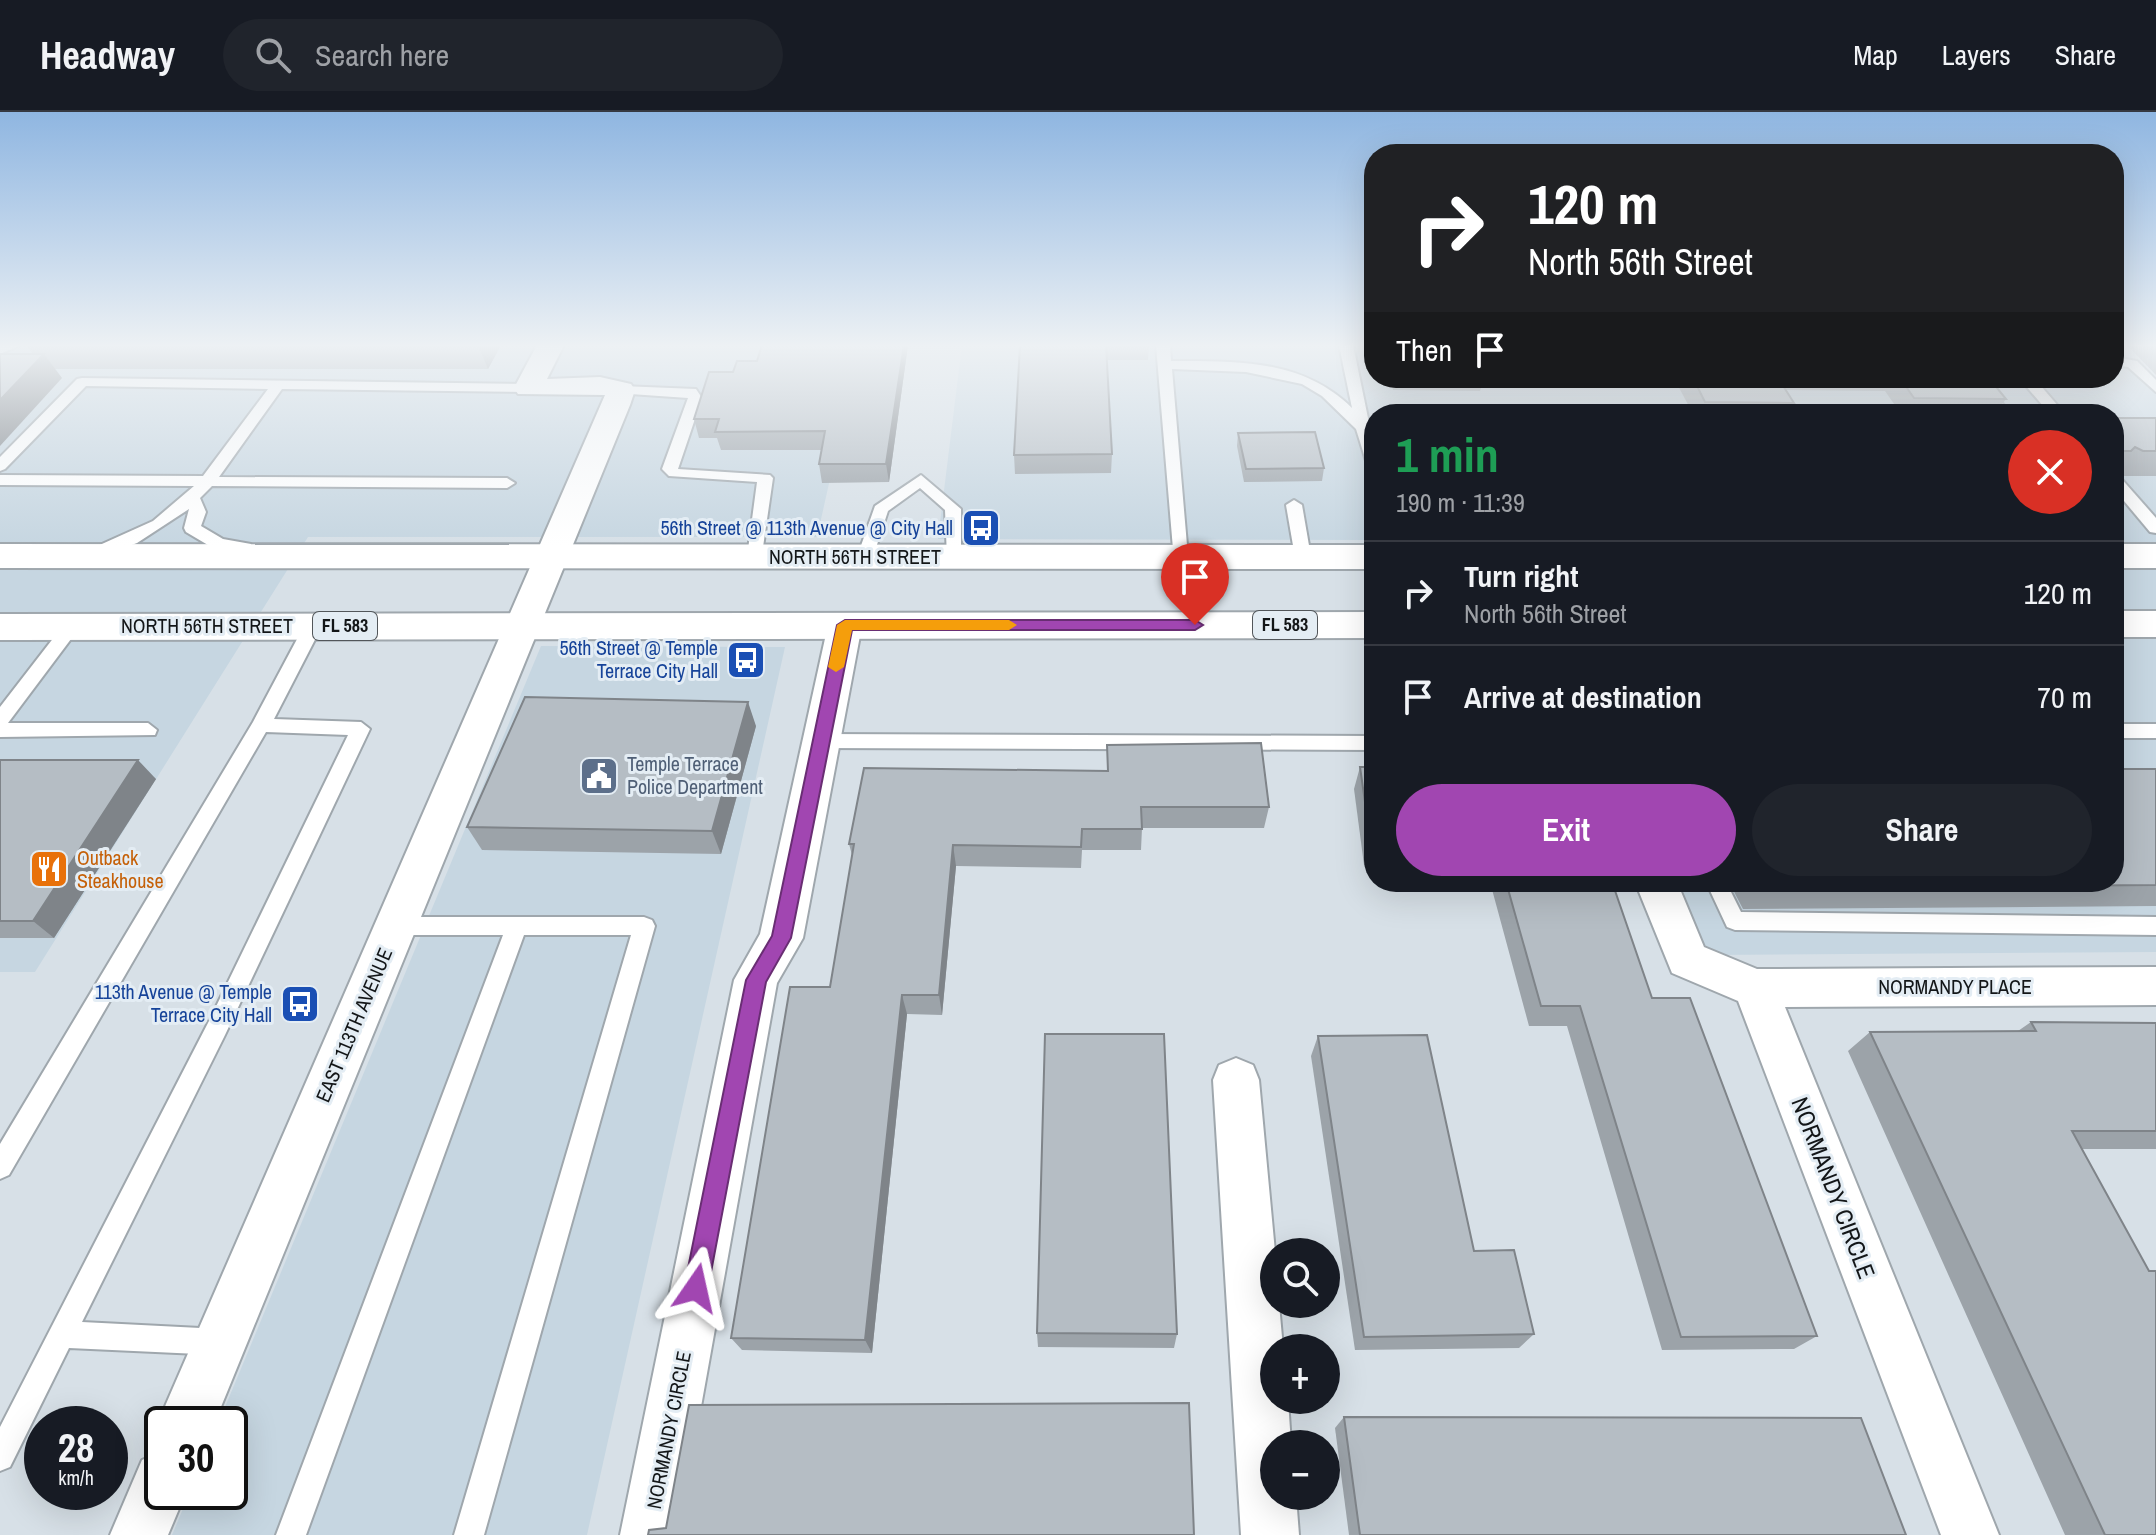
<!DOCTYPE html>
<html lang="en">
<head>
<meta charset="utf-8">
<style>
  :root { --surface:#171b24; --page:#20242c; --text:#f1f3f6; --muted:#9ea1a6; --line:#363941; --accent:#a146b1 }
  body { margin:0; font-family:"Archivo Narrow",sans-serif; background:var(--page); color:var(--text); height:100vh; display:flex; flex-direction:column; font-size:30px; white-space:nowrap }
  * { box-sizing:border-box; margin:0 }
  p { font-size:26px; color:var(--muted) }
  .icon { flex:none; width:44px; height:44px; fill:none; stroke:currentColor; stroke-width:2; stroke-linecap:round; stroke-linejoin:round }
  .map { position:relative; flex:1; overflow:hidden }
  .sheet { position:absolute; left:1364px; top:292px; width:760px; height:488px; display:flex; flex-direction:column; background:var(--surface); border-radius:32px; box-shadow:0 8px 32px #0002 }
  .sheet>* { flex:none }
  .guide { position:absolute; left:1364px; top:32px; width:760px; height:244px; border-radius:32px; box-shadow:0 8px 32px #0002; background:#202124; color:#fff; overflow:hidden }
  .fabs { position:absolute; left:1260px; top:1126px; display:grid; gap:16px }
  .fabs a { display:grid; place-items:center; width:80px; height:80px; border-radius:50%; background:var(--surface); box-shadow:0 8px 32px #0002; font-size:40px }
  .speed { position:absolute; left:24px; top:1294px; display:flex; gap:16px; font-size:40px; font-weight:700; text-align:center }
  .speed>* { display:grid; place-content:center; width:104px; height:104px; border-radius:50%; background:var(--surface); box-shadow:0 8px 32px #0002; line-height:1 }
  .speed small { font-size:20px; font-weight:400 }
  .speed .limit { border:4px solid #111; border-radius:12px; background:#fff; color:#111 }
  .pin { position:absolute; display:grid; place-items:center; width:68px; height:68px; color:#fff; margin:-82px -34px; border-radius:50% 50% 50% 0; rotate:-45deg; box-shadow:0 0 8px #0007 }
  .pin .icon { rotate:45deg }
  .me { position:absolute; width:88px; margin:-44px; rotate:11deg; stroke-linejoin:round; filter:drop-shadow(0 0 6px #0008) }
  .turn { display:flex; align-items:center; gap:28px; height:168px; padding:0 32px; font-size:36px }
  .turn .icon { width:104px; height:104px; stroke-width:2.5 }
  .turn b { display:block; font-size:56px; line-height:68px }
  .then { display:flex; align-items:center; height:76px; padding:0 32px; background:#0003; gap:16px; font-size:30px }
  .round { display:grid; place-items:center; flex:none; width:84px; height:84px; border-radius:42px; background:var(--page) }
  .summary { display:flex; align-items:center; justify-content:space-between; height:136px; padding:0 32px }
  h1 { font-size:48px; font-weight:700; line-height:60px; color:#1e9e55 }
  .primary-button { display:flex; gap:16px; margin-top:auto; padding:16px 32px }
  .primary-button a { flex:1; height:92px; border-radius:48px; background:var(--accent); color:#fff; font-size:32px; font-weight:700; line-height:92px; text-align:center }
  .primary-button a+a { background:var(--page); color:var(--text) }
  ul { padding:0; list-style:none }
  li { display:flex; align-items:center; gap:24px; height:104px; padding:0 32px; border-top:2px solid var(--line) }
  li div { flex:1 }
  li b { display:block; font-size:30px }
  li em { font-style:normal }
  header { display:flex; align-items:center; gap:48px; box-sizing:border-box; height:112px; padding:0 40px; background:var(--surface); border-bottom:2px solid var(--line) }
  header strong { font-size:38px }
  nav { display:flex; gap:44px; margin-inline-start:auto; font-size:28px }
  .search { width:560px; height:72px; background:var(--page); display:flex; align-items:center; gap:20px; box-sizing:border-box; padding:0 28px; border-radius:44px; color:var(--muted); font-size:30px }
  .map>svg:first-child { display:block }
  .built { fill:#c6d6e1 }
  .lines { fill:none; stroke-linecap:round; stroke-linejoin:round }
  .service-casing { stroke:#9fa7ad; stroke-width:4 }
  .minor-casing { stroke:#9fa7ad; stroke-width:4 }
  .primary-casing { stroke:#9fa7ad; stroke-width:4 }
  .service { fill:#fff; fill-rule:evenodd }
  .minor { fill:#fff; fill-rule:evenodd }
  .primary { fill:#fff; fill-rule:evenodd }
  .wall { fill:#9ca3a9 }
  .shaded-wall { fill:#7f8489 }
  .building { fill:#b5bdc4; stroke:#7f8489; stroke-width:2 }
  .route { fill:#a146b1; stroke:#692e73; stroke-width:2 }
  .slow { fill:#f59e0b }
  .labels { text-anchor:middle; stroke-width:6; stroke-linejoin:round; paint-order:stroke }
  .shield { fill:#e4edf4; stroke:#52565a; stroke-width:2 }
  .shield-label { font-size:18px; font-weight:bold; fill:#131618 }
  .transit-label { font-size:20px; fill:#164399; stroke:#e4edf4; text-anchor:end }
  .street-label { font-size:20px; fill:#131618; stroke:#e4edf4 }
  .service-label { font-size:20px; fill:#4e5e75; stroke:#e4edf4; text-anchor:start }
  .food-label { font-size:20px; fill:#c56008; stroke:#e4edf4; text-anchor:start }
  .near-street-label { font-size:24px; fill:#131618; stroke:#e4edf4 }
</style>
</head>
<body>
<header>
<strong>Headway</strong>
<div class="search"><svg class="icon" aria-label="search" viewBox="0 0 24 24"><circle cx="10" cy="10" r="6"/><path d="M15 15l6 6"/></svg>Search here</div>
<nav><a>Map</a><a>Layers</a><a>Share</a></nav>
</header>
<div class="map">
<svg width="2156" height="1423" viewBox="0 0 2156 1423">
  <rect width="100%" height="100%" fill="#d7e0e7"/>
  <!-- built -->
  <g class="built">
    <path d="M0 233H860L817 425H308L35 860H0Z"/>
    <path d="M962 233H1374V266H2114L2115 233 2156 275V840L1706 843 1680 770H2114V302H1374V428L938 427Z"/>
    <path d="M541 534 785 535 587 1423H172L190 1380H230V1312H218Z"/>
  </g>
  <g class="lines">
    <defs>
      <g id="service">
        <path d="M0 233H21L0 242Z"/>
        <path d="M1156 233H1170L1171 249C1237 249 1302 247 1352 296L1339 233H1353L1369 311H1374V354L1366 349 1356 317 1322 284 1302 272 1246 260 1172 257 1188 445 1180 450 1174 449Z"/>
        <path d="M2114 245 2137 249 2156 268V280L2128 255 2114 253Z"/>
        <path d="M82 266 528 272 535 276 528 280 282 277 219 365 507 366 515 371 507 376 212 374 200 386 206 400 201 414 223 427 251 432V440L213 436 186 420 184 416 189 397 137 431 99 445 93 444V436L153 409 194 374 0 373V363L203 364 268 277 86 274 5 357 0 359V345L77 267Z"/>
        <path d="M1968 266H1982L2011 302H1996Z"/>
        <path d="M2019 266H2034L2065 302H2050Z"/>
        <path d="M621 274 696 277 702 286 678 357 770 363 773 366 761 449 755 450 747 445 757 370 669 364 662 357 688 286 616 281V275Z"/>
        <path d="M2114 362 2119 364 2156 406V421L2150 420 2114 377Z"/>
        <path d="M921 363 961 397V449L955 450 947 445 945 398 920 376 888 399 873 445 865 450 859 449 857 445 875 394Z"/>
        <path d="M1294 388 1302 393 1311 445 1303 450 1295 445 1286 393Z"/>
        <path d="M313 508 322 514 274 607 361 610 370 617 225 923 82 1210 220 1217 229 1221 233 1230 229 1239 220 1243 69 1236 10 1355 0 1359V1315L209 909 348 623 266 620 9 1063 0 1067V1032L253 610 304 514Z"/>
        <path d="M71 509 80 515 8 611H148L157 618 155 623 0 625V595L65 511Z"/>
        <rect x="2114" y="612" width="42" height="14"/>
        <path d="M821 622 1374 624V638L821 636 812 629Z"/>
        <path d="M1706 770H1726L1741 800 2156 805V823L1735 818 1727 815Z"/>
        <path d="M396 805H644L652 808 655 814 484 1423H454L631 823H524L306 1423H276L503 823H396L388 820 385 814 388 808Z"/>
      </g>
      <g id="minor">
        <path d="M537 233H564L547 267 600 265 631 272 635 278 630 293 214 1312H162V1322L158 1312 166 1292 605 283 518 282 514 276Z"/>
        <path d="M845 501 857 505 862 513 803 826 777 871 678 1423H620L734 868 760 822 828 513 833 505Z"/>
        <path d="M1635 770H1677L1704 835 1757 857 2156 855V893L1785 895 1999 1423H1941L1738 889 1672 861Z"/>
        <path d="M1236 946 1253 953 1259 968 1275 1140 1274 1192H1279L1283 1236H1274V1288H1288L1291 1332H1274V1384H1296L1299 1423H1241L1213 968 1219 953Z"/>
        <path d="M162 1339V1380H186L168 1423H110L142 1348Z"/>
      </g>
      <g id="primary">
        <path d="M0 432 1374 433V457L0 456Z"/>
        <rect x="2114" y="432" width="42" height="24"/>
        <rect x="2114" y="499" width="42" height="26"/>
        <path d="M1374 500V526L0 528V502Z"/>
      </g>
    </defs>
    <!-- service casing -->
    <use href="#service" class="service-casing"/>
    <!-- minor casing -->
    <use href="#minor" class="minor-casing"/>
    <!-- primary casing -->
    <use href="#primary" class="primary-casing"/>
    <!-- service -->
    <use href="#service" class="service"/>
    <!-- minor -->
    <use href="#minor" class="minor"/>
    <!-- primary -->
    <use href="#primary" class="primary"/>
  </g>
  <!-- wall -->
  <g class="wall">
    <path d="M26 233H501L488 257H54L62 266 33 242Z"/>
    <path d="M908 233 889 370 822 371 819 352 822 338H721L717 326H699L694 307 733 260 757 249Z"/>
    <path d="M1020 233H1149L1148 248H1107L1112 342 1111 361 1015 362 1014 343Z"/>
    <path d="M2127 233H2156V263Z"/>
    <path d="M1390 266H1497V267H1484L1480 279 1393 278Z"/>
    <path d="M1589 266H1989L2006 287 1995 302H1901L1885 279 1786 278 1794 291 1788 302H1693L1675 268 1674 270 1590 269Z"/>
    <path d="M2114 306H2156V364H2123L2115 359 2114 360Z"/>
    <path d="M1238 321 1324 356 1322 369 1244 370 1237 334Z"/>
    <path d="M756 614 721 742 482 738 467 715Z"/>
    <path d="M1107 633 1269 695 1264 716H1142L1141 738H1082L1081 756 956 754 942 903 907 902 872 1241 742 1238 731 1226 830 875 852 743 849 732 1107 659Z"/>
    <path d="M0 648 156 667 54 826H0Z"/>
    <path d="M1360 655H1374V753H1364L1354 677Z"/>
    <path d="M2156 657V794L1743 797 1729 770H2114Z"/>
    <path d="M1490 770H1612L1652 886 1817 1224 1794 1237 1662 1238 1567 914H1529Z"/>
    <path d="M2031 910 2156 911V1037H2082L2156 1423H2065L1848 939 1870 920 2018 919Z"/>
    <path d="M1318 924 1534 1222 1519 1236 1355 1238 1311 944Z"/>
    <path d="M1037 1221 1177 1222 1174 1236 1038 1235Z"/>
    <path d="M1344 1305 1906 1423H1349L1335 1316Z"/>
  </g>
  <!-- shaded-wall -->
  <g class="shaded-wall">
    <path d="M478 233H501L488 257Z"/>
    <path d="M904 233H908L889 370 886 352Z"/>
    <path d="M44 242 62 266 0 334V288Z"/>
    <path d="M748 590 756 614 721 742 712 719Z"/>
    <path d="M138 648 156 667 54 826 33 809Z"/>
    <path d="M953 733 956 754 942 903 939 883Z"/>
    <path d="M902 883 907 902 872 1241 865 1228Z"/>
  </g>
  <!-- building -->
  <g class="building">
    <path d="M762 233H904L886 352H819L825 319 715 320 719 307H694L709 260H733L737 249H757Z"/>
    <path d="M1020 233H1106L1112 342 1014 343Z"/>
    <path d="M0 242H44L0 288Z"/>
    <path d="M1693 266H1778L1794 291 1705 290Z"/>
    <path d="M1900 266H1989L2006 287 1914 286Z"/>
    <path d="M2114 306H2156V339H2143L2135 335 2131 339H2114Z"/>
    <path d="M1315 320 1324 356 1246 357 1238 321Z"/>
    <path d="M525 585 748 590 712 719 467 715Z"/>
    <path d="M1261 631 1269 695H1141L1142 717H1082L1081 735 953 733 939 883H902L865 1228 731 1226 790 875H830L854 732H849L864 656 1108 659 1107 633Z"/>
    <path d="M0 648H138L33 809H0Z"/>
    <path d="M1360 655H1374V732H1371Z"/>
    <path d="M2114 657H2156V773L1760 776 1757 770H2114Z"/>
    <path d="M1506 770H1612L1652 886H1690L1817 1224 1681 1225 1580 894H1541Z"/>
    <path d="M2031 910 2156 911V1019H2072L2149 1159H2156V1423H2105L1870 920 2036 919Z"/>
    <path d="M1045 922H1164L1177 1222 1037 1221Z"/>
    <path d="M1427 923 1474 1139 1514 1138 1534 1222 1364 1225 1318 924Z"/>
    <path d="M1189 1291 1194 1423H648L649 1418 666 1416 689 1293Z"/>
    <path d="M1344 1305 1861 1306 1906 1423H1360Z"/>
  </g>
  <!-- sky -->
  <linearGradient id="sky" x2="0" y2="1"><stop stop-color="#8fb6e1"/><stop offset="0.54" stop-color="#edf1f4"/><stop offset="1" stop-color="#edf1f4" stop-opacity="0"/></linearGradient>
  <rect width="2156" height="433" fill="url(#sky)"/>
  <!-- route -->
  <path class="route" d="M845 508H1195L1203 513 1195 518H852L791 826 766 870 708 1176 705 1185 696 1188 688 1185 684 1176 746 868 772 824 837 513Z"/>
  <!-- slow -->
  <path class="slow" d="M845 508H1009L1017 513 1009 518H852L844 555 836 560 828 555 837 513Z"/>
  <!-- icons -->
  <defs>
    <symbol id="bus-square" viewBox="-11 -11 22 22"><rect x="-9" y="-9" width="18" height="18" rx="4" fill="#1a4fb4" stroke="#e4edf4"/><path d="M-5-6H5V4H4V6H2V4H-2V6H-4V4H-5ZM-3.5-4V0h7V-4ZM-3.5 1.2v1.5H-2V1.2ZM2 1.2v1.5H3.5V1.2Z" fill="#fff"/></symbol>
    <symbol id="civic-square" viewBox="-11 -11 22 22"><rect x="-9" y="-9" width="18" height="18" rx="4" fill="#5c6f8a" stroke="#e4edf4"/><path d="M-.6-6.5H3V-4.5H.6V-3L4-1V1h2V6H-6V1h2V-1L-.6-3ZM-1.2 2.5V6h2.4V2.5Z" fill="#fff"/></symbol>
    <symbol id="restaurant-square" viewBox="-11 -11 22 22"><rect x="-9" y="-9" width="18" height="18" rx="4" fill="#e8710a" stroke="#e4edf4"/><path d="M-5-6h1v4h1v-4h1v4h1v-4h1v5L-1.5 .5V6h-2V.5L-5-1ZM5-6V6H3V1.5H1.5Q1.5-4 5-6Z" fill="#fff"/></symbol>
  </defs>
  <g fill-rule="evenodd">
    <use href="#bus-square" x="959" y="394" width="44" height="44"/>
    <use href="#bus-square" x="724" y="526" width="44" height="44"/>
    <use href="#civic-square" x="577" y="642" width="44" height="44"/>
    <use href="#restaurant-square" x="27" y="735" width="44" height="44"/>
    <use href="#bus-square" x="278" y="870" width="44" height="44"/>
  </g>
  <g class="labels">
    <!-- shield labels -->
    <g class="shield">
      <rect x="1253" y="499" width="64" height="28" rx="6"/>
      <rect x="313" y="500" width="64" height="28" rx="6"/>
    </g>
    <g class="shield-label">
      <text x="1285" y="519">FL 583</text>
      <text x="345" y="520">FL 583</text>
    </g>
    <!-- transit labels -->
    <g class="transit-label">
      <text x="953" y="423">56th Street @ 113th Avenue @ City Hall</text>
      <text x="718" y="543">56th Street @ Temple<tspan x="718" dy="23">Terrace City Hall</tspan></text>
      <text x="272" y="887">113th Avenue @ Temple<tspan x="272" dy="23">Terrace City Hall</tspan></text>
    </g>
    <!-- street labels -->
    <g class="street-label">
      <text x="855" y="452">NORTH 56TH STREET</text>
      <text x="207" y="521">NORTH 56TH STREET</text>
      <text x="1955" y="882">NORMANDY PLACE</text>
      <text transform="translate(354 913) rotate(-67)" y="7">EAST 113TH AVENUE</text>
      <text transform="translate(669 1318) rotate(-79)" y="7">NORMANDY CIRCLE</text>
    </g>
    <!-- service labels -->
    <g class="service-label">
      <text x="627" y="659">Temple Terrace<tspan x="627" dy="23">Police Department</tspan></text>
    </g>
    <!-- food labels -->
    <g class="food-label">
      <text x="77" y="753">Outback<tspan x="77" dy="23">Steakhouse</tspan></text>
    </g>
    <!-- near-street labels -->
    <g class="near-street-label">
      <text transform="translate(1833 1076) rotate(69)" y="8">NORMANDY CIRCLE</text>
    </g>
  </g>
</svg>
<div class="fabs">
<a><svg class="icon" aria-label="search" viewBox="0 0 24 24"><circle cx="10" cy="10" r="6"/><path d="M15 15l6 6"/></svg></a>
<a>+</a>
<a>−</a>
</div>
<div class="speed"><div>28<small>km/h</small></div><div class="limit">30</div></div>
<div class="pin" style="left:1195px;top:513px;background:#d93025"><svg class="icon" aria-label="arrive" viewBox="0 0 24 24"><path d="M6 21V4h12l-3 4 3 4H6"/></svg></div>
<svg class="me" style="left:696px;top:1176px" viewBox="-20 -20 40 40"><path d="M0-17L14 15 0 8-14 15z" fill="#a146b1" stroke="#fff" stroke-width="4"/></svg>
<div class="guide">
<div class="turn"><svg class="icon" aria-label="right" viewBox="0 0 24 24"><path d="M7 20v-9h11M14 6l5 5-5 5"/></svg><div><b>120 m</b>North 56th Street</div></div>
<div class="then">Then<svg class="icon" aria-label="arrive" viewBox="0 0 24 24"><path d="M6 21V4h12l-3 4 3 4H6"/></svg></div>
</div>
<section class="sheet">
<div class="summary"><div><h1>1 min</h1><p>190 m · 11:39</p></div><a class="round" style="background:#d93025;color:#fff"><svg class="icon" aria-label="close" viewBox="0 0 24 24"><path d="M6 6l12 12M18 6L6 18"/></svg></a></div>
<ul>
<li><svg class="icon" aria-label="right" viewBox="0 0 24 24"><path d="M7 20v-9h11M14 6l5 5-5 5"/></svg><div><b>Turn right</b><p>North 56th Street</p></div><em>120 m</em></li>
<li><svg class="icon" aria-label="arrive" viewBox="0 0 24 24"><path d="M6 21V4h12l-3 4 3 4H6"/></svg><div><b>Arrive at destination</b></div><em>70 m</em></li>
</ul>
<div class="primary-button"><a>Exit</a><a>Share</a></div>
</section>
</div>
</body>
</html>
